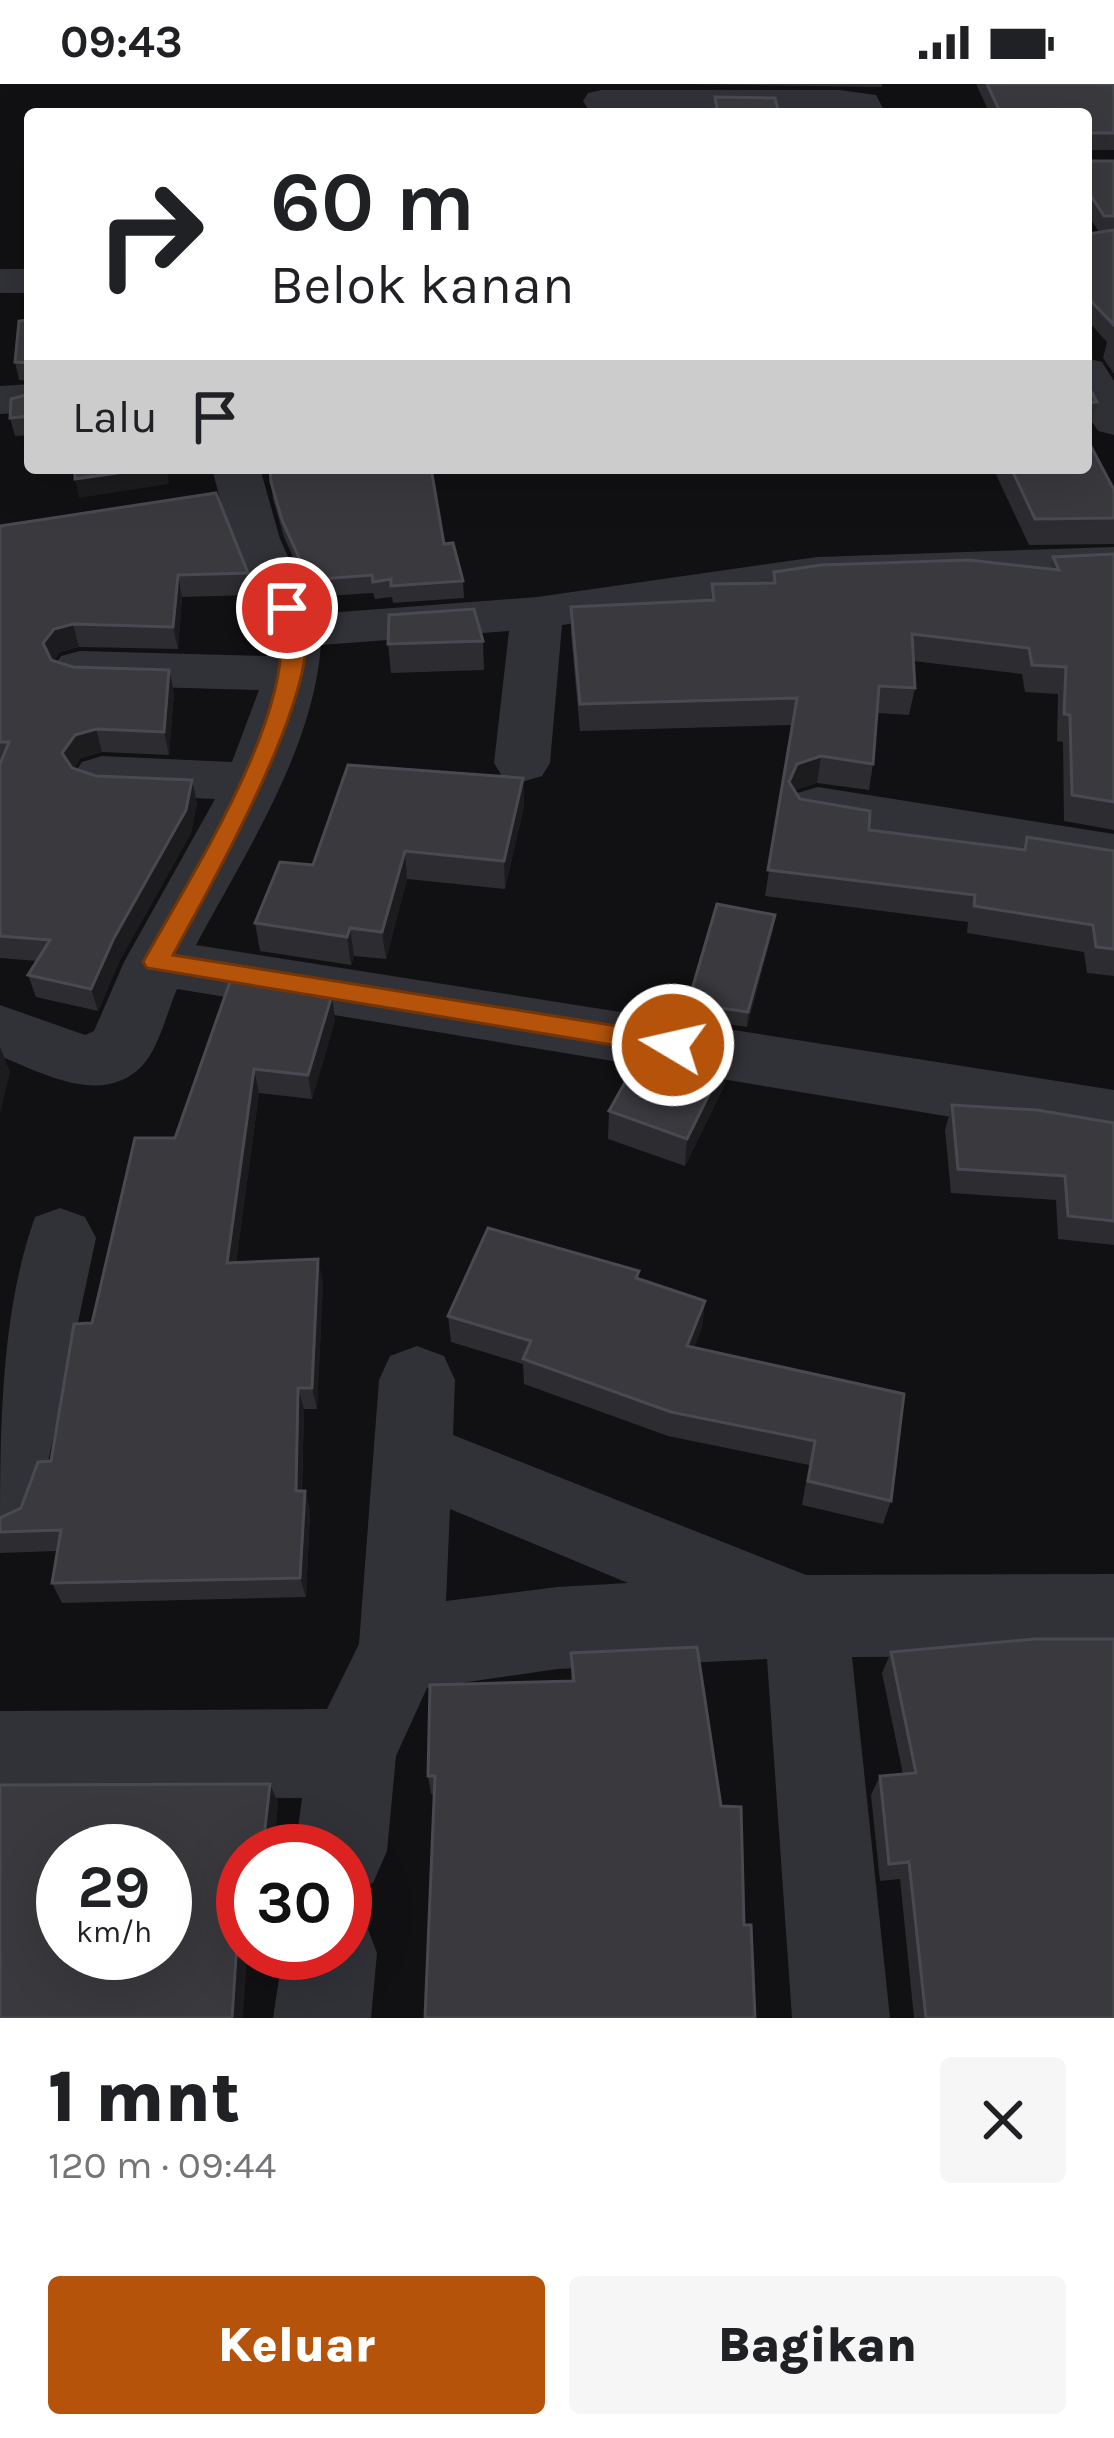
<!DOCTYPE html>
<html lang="id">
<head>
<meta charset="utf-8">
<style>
  :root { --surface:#fff; --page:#f6f6f6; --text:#202124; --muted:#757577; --accent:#b45309 }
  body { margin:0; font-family:Karla,sans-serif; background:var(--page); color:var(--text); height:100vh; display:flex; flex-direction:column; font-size:45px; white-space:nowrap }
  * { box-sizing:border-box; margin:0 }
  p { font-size:39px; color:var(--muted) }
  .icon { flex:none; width:66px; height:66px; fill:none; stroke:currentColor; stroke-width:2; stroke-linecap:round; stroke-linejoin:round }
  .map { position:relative; height:1934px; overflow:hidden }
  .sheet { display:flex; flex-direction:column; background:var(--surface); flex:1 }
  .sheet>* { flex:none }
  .top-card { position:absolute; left:24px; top:24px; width:1068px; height:366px; border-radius:12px; box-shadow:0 12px 48px #0002; background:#fff; color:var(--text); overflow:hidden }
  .speed { position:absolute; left:36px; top:1740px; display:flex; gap:24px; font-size:60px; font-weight:700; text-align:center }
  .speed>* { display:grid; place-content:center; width:156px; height:156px; border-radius:50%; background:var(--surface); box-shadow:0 12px 48px #0002; line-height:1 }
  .speed small { font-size:30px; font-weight:400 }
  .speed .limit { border:18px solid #d22; background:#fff; color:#111 }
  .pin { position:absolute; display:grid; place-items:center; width:102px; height:102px; color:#fff; margin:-51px; border:6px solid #fff; border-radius:50%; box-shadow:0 3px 12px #0007 }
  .me { position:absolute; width:132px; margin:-66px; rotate:279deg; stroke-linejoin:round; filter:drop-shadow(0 0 9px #0008) }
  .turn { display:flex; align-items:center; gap:42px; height:252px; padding:0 48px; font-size:54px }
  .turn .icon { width:156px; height:156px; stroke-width:2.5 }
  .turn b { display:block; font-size:84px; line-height:102px }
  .then { display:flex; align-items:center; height:114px; padding:0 48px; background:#0003; gap:24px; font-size:45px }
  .round { display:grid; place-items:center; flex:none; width:126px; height:126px; border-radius:12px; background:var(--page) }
  .head { display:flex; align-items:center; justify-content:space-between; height:204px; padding:0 48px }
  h1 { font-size:72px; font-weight:800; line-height:90px }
  .primary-button { display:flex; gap:24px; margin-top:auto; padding:24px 48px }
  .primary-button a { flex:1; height:138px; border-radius:12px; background:var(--accent); color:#fff; font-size:48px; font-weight:800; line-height:138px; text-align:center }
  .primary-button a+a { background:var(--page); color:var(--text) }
  .status { display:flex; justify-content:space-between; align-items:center; height:84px; padding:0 60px; background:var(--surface); direction:ltr }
  .status svg { height:33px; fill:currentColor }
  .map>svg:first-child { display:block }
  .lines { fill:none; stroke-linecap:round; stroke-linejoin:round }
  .minor { fill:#313138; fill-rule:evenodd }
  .wall { fill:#2d2c30 }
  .shaded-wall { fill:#1c1b1e }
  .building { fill:#39393e; stroke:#494951; stroke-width:3; fill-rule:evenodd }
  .route { fill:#b45309; stroke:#753606; stroke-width:3 }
</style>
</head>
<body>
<div class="status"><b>09:43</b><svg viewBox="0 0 49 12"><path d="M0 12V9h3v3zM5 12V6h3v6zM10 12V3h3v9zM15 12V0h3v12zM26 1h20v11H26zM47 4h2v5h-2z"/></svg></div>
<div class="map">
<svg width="1114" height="1934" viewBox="0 0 1114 1934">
  <rect width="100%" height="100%" fill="#111012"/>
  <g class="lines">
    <!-- minor -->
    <g class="minor">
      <path d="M601 6H840L876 11 886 30 588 25 583 17 588 9Z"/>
      <rect x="0" y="185" width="30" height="24"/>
      <path d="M1086 274 1102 278 1114 297V351L1098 347 1086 328Z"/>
      <path d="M30 300V328L0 330V302Z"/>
      <path d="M212 384H260L280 455 314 530 537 513 817 473 1114 463V493L817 503 562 541 550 679 542 692 522 698 502 692 494 679 509 547 321 561C313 667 245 769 196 861L1114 1006V1060L177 905C167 928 159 964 142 982 102 1023 42 989 0 972V921L85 951 94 947 124 878 215 715 102 710 82 704 73 691 82 678 102 672 232 678 259 606 80 601 61 596 53 584 61 572 80 567 267 572 270 547 230 455Z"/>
      <path d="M818 703 1114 750V792L797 737 789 723 797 709Z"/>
      <path d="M60 1124 85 1133 96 1154 40 1416 28 1443 0 1454C0 1348 0 1231 35 1133Z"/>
      <path d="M417 1262 444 1272 455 1296 453 1351 806 1491 1114 1490V1572L852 1573 890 1934H792L767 1575 557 1585 427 1604 396 1672 387 1767 373 1799 345 1811V1767H295L302 1714 0 1715V1627L327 1625 359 1560 379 1296 390 1272ZM450 1425 628 1499 557 1503 446 1517Z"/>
      <path d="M345 1828 364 1835 377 1869 371 1934H273L283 1869H345Z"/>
    </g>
  </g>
  <!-- wall -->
  <g class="wall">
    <path d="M677 0H882V3Z"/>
    <path d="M976 0H1114V66H1087V77H1114V290L1103 274 1107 258 1086 235V148L1088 150 1099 148 1086 128V30H990Z"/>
    <path d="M30 203V351L15 352 10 334 30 310 29 297 19 296 15 278 29 236Z"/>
    <path d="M1086 257 1088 302 1097 318 1091 344H1086Z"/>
    <path d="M993 384H1086L1114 406V460L1029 461Z"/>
    <path d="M271 398 444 460 463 497 464 514 393 519 392 513 375 515 373 509 311 513 284 453 273 415Z"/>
    <path d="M0 442 248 489 251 511 182 513 178 565 79 563 60 568 53 577 174 608 169 671 102 668 81 674 73 685 197 719 191 749 120 876 98 927 36 913 28 891 37 877 0 874Z"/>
    <path d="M1114 470V746L1064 737 1063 658 1057 657 1058 610 1025 608 1022 590 913 577 915 604 909 631 877 629 873 680 869 706 817 699 794 706 800 715 869 746 1023 765 1027 753 1114 767V892L1087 889 1084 868 967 849 968 838 765 812 792 641 580 647 571 550V523L711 516 712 500 772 499 774 488 1050 485 1053 473Z"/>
    <path d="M483 557 484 586 391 589 388 560Z"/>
    <path d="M523 694 524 722 505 805 407 795 386 875 354 872 351 881 260 867 255 839 313 781Z"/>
    <path d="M775 831 773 846 747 943 686 934 688 919Z"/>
    <path d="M231 895 335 936 312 1015 259 1009 236 1179 323 1198 317 1325H304L302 1407H305L310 1427 306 1513 62 1519 52 1499 57 1467 0 1469V1434L21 1424 51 1377 92 1239 175 1054Z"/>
    <path d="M725 1000 685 1082 608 1055 609 1027Z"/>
    <path d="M952 1021 1114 1039V1161L1058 1155 1056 1116 951 1109 945 1046Z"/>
    <path d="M639 1187 638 1195 705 1217 702 1243 694 1263 891 1417 883 1440 802 1421 809 1381 668 1352 524 1300 523 1280 451 1258 448 1232Z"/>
    <path d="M891 1568 1114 1934H914L900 1795 880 1797 871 1711 880 1692 903 1690 882 1589Z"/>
    <path d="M571 1569 721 1722 744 1841 431 1710 428 1692 571 1597Z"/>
    <path d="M270 1700 278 1719 273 1767H243L0 1934Z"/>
  </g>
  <!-- shaded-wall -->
  <g class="shaded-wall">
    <path d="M152 384H167L169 400 79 414 75 395Z"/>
    <path d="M178 491 182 513 178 565 173 543Z"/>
    <path d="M73 540 79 563 60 568 49 581 43 559 54 545Z"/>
    <path d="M169 586 174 608 169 671 164 648Z"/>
    <path d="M96 645 102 668 81 674 68 691 62 669 75 651Z"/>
    <path d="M821 672 817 699 793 707 789 698 797 680Z"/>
    <path d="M523 694 524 722 505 805 504 777Z"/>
    <path d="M192 696 197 719 191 749 120 876 98 927 91 905 114 854Z"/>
    <path d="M405 767 407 795 386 875 382 848Z"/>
    <path d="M775 831 773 846 747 943 748 928Z"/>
    <path d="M350 844 354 872 351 881 347 853Z"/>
    <path d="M332 911 335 936 312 1015 308 991Z"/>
    <path d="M0 963 10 988 0 1030Z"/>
    <path d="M728 972 725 1000 685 1082 687 1055Z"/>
    <path d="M254 985 259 1009 233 1202 227 1179Z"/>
    <path d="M318 1175 323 1198 317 1325 312 1304Z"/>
    <path d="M705 1217 702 1243 684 1288 687 1262Z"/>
    <path d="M298 1304 304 1325 301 1427 296 1407Z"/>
    <path d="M305 1407 310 1427 306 1513 300 1494Z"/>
    <path d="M270 1700 278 1719 273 1767H265L263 1762Z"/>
    <path d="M243 1789V1869H247L243 1934H232Z"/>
  </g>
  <!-- building -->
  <g class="building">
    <path d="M987 0H1114V49H1087V77H1114V132H1104L1086 104V30H1001Z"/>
    <path d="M715 13 775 14 779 30H718Z"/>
    <path d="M1114 146V241L1086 212V148L1088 150Z"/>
    <path d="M28 203H30V332L10 334 11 315 30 310 29 279 15 278 19 237 29 236Z"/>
    <path d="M1088 256V302L1097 318 1086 319V257Z"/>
    <path d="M1086 353 1114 406V434L1035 435 1011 384H1086Z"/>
    <path d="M75 384H152L75 395Z"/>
    <path d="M270 384H431L444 460 453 459 463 497 391 502V495L373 498 372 491 309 496 282 436 271 398Z"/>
    <path d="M216 409 248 489 178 491 173 543 73 540 54 545 43 559 51 576 73 583 169 586 164 648 96 645 75 651 62 669 72 684 96 692 192 696 186 726 114 854 91 905 28 891 50 856 0 852V680L9 658H0V442Z"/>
    <path d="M1114 470V718L1072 711 1070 631 1064 630 1066 583 1032 581 1029 564 912 550 915 604 879 602 873 680 821 672 797 680 789 698 800 715 870 727 869 746 1025 766 1027 753 1114 767V865L1096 863 1093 841 974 822 975 811 768 786 797 614 580 620 571 523 714 516 712 500 775 499 774 488 821 481 969 476 1059 486 1053 473Z"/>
    <path d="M474 525 483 557 388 560 389 531Z"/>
    <path d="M348 681 523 694 504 777 405 767 382 848 350 844 347 853 255 839 280 778 313 781Z"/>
    <path d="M717 820 775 831 748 928 688 919Z"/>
    <path d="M231 895 332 911 308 991 254 985 227 1179 318 1175 312 1304H298L296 1407H305L300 1494 52 1499 61 1446 0 1448V1434L21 1424 38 1378 51 1377 74 1240 92 1239 135 1054H175Z"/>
    <path d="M647 959 728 972 687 1055 609 1027Z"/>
    <path d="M952 1021 1037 1026 1114 1039V1137L1068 1132 1065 1092 958 1085Z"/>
    <path d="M488 1144 639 1187 636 1194 705 1217 687 1262 904 1310 891 1417 808 1397 815 1357 671 1328 523 1275 531 1257 448 1232Z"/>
    <path d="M1035 1555H1114V1934H926L909 1778 889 1780 880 1692 916 1689 891 1568Z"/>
    <path d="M697 1563 721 1722 741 1723 744 1841H751L755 1934H425L435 1692H428L430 1601 574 1597 571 1569Z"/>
    <path d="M270 1700 263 1762H245V1767H243L232 1934H0V1701ZM63 1767H165V1869H63Z"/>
  </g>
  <!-- route -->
  <path class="route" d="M287 517C362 545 197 825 173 871L673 951 683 954 687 961 683 968 673 971 147 884 143 878C188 796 308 613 276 524Z"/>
</svg>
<div class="speed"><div>29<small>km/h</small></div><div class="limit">30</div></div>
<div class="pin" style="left:287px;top:524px;background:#d93025"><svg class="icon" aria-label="arrive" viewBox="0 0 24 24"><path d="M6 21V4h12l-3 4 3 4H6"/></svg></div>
<svg class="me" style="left:673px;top:961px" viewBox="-20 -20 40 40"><circle r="17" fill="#b45309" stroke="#fff" stroke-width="3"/><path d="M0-11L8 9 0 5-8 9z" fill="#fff"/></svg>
<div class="top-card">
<div class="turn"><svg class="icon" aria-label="right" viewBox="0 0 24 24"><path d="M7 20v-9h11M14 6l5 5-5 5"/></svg><div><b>60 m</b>Belok kanan</div></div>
<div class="then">Lalu<svg class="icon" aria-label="arrive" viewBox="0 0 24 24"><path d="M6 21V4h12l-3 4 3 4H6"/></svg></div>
</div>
</div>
<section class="sheet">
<div class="head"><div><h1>1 mnt</h1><p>120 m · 09:44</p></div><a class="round"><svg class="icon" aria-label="close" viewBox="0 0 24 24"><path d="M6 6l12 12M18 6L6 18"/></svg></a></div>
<div class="primary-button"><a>Keluar</a><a>Bagikan</a></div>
</section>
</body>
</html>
